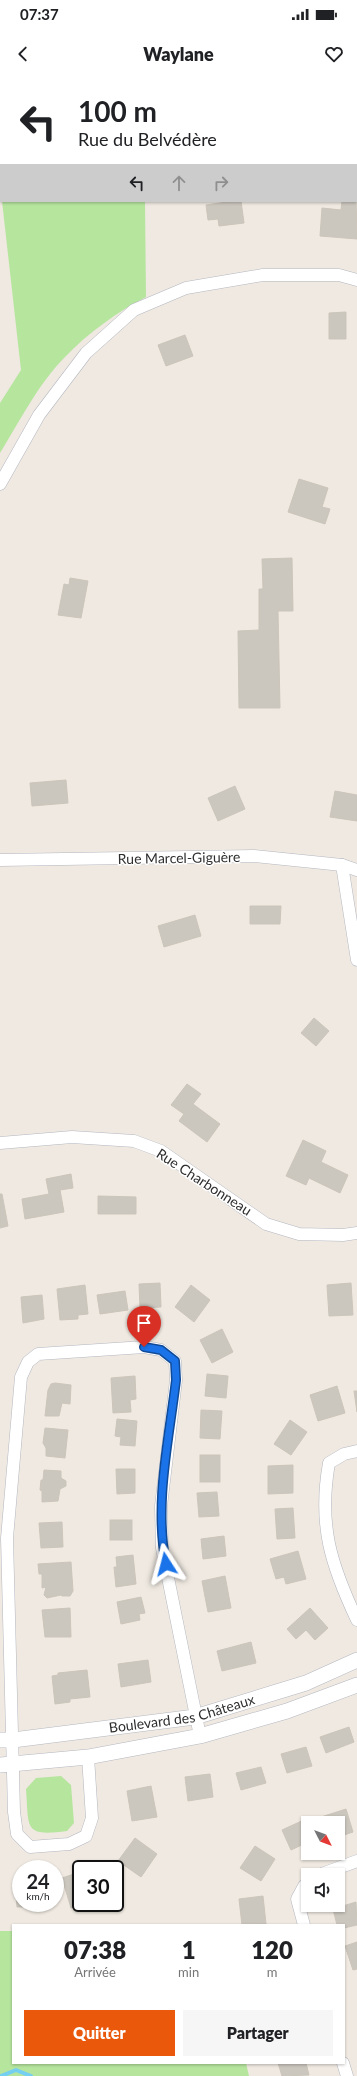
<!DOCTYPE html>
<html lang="fr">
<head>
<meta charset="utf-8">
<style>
  :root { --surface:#fff; --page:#f6f6f6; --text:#202124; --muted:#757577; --accent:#ea580c }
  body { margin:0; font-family:Lato,sans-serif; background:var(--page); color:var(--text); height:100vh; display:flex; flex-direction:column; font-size:15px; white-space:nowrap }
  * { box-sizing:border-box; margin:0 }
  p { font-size:13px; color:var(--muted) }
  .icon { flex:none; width:22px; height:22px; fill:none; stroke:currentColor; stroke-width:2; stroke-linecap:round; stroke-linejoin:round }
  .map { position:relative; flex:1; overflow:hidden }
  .details { position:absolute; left:12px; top:1844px; width:333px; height:140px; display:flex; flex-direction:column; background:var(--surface); border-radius:0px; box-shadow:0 1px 3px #0004 }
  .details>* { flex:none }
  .guide { position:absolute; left:0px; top:0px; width:357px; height:122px; box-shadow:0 1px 3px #0004; background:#fff; color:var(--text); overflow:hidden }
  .needle { width:26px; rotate:132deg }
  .fabs { position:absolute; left:301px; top:1736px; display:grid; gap:8px }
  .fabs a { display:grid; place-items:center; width:44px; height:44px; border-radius:0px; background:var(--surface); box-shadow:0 1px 3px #0004; font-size:20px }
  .speed { position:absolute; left:12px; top:1780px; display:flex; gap:8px; font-size:20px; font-weight:700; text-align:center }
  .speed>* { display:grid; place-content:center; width:52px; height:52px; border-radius:50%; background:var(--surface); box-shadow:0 1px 3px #0004; line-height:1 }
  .speed small { font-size:10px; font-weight:400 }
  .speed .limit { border:2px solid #111; border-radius:6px; background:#fff; color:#111 }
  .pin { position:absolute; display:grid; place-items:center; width:34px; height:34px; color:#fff; margin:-41px -17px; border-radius:50% 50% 50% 0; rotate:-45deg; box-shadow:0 0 4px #0007 }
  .pin .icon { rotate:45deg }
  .me { position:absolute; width:44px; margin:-22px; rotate:351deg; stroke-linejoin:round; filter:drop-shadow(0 0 3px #0008) }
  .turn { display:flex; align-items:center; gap:14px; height:84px; padding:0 12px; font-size:18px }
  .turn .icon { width:52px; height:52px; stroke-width:2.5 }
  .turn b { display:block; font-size:28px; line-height:34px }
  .lanes { display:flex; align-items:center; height:38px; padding:0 12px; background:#0003; justify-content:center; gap:20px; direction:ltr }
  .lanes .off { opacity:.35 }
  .eta { display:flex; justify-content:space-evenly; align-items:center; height:68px; text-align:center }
  .eta b { font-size:24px; font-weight:800; line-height:28px }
  .primary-button { display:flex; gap:8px; margin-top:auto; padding:8px 12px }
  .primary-button a { flex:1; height:46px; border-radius:0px; background:var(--accent); color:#fff; font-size:16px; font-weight:800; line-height:46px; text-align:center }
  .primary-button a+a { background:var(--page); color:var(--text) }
  .status { display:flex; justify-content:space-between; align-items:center; height:28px; padding:0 20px; background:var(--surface); direction:ltr }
  .status svg { height:11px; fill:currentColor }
  header { display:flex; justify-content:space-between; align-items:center; height:52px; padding:0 12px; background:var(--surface); font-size:18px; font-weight:800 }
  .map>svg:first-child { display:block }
  .green { fill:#b6e59e }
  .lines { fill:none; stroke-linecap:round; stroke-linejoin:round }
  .stream { stroke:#75cff0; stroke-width:4 }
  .building { fill:#cbc7bf; stroke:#cbc5ba }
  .minor-casing { stroke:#b4b7c1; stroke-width:13 }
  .tertiary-casing { stroke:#b4b7c1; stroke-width:16 }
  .path { stroke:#c9c9c9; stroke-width:2.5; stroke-dasharray:3 2; stroke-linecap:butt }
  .minor { stroke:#fff; stroke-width:12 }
  .tertiary { stroke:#fff; stroke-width:15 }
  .route-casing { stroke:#114b97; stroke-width:10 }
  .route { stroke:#1a73e8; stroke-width:7 }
  .labels { text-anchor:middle; stroke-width:3; stroke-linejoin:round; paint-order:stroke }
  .street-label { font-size:14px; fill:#2e2e2e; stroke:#fff }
</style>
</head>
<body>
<div class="status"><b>07:37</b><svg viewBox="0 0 49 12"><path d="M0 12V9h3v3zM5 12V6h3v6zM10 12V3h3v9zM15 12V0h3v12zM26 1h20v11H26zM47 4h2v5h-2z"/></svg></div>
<header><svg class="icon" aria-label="back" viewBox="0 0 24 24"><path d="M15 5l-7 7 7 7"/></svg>Waylane<svg class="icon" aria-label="heart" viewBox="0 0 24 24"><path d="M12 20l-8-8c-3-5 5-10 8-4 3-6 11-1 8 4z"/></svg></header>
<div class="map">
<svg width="357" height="1996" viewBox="0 0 357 1996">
  <rect width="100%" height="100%" fill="#efe9e1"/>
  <!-- green -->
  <g class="green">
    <path d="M125 0H357V65L356 1H123Z"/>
    <path d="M2 121H145L146 217C117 232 88 253 65 277 38 304 20 341 0 373V323L21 290Z"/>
    <path d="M61 1696 71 1705 74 1743 67 1751C23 1757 29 1748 26 1709L36 1698Z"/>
    <path d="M0 1851H13V1983H246L249 1996H0Z"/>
  </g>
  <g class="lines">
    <!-- stream -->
    <path class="stream" d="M1 1996 16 1990 31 1996"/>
  </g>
  <!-- building -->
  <g class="building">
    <path d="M356 114 357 159 320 156 322 128 341 130 342 121H356Z"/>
    <path d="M234 121H241L244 143 219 146 218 139 208 140 206 125Z"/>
    <path d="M346 232V259H329V233Z"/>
    <path d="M185 255 193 276 166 286 158 265Z"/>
    <path d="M299 399 328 408 322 427 330 429 325 444 288 432Z"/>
    <path d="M292 478 293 531H278L280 628H239L238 551 259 550V509H263L262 479Z"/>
    <path d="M70 498 88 501 81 538 58 535 64 504 69 505Z"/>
    <path d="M66 700 68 723 32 726 30 703Z"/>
    <path d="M235 706 245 729 218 741 208 718Z"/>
    <path d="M335 711 357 715V741L330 737Z"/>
    <path d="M250 826H281L280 844H250Z"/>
    <path d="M195 835 201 856 164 867 158 846Z"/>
    <path d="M314 938 329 951 316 966 301 953Z"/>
    <path d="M187 1004 201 1014 193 1024 220 1044 207 1062 179 1041 184 1034 171 1025Z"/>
    <path d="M303 1060 326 1071 321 1082 348 1095 340 1113 309 1098 306 1105 286 1096Z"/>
    <path d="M71 1094 73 1108 60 1110 64 1132 25 1139 22 1119 49 1114 46 1099Z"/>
    <path d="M0 1114H2L8 1146 0 1148Z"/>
    <path d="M98 1116 136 1117V1134H98Z"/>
    <path d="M160 1203 161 1227 140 1228 139 1204Z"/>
    <path d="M351 1203 353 1235 329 1236 327 1205Z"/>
    <path d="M85 1205 88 1234 78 1235V1239L60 1240 57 1209Z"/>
    <path d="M191 1205 210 1220 194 1242 175 1227Z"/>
    <path d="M125 1211 128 1230 100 1234 97 1215Z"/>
    <path d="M42 1215 44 1239 23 1243 21 1217Z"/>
    <path d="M222 1249 233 1272 212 1283 200 1260Z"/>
    <path d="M207 1294 228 1296 226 1318 205 1316Z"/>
    <path d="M135 1296 136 1319 130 1320 131 1332 113 1333 111 1298Z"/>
    <path d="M55 1303 71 1305 70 1324 62 1323 59 1336H45L48 1310 51 1304Z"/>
    <path d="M337 1306 345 1333 318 1341 310 1315Z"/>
    <path d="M354 1311H357V1332Z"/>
    <path d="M201 1330 222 1331 220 1359 200 1358Z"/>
    <path d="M117 1339 137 1341 135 1366 120 1365 121 1357 115 1356Z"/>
    <path d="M290 1340 307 1352 291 1375 274 1364Z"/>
    <path d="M45 1348 68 1350 65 1378 46 1376V1368L43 1363Z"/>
    <rect x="200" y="1375" width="20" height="27"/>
    <path d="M293 1385V1413L268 1414V1386Z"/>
    <path d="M116 1389H135V1413L117 1414Z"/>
    <path d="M44 1390 61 1391V1398L66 1401V1406L60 1409 58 1421 42 1422V1411L40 1410 41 1400H43Z"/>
    <path d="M217 1412 219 1436 199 1437 197 1413Z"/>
    <path d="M293 1428 295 1458 277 1459 275 1429Z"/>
    <rect x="110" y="1440" width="22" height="20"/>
    <path d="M62 1442 63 1467 41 1468 39 1443Z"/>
    <path d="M224 1456 226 1476 203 1479 201 1459Z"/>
    <path d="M298 1471 306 1499 286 1504 284 1497 276 1499 270 1479Z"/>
    <path d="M133 1475 136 1504 116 1507 114 1487H117L116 1477Z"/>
    <path d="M71 1482 73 1511 70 1516H62L61 1515 47 1518 44 1515 46 1507 42 1508V1494H39L38 1484Z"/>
    <path d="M225 1496 231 1528 208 1532 202 1501Z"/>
    <path d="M141 1517 145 1533 139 1534 140 1540 121 1544 117 1522Z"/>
    <path d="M70 1528 71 1557H45L42 1530Z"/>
    <path d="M310 1528 328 1548 315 1560 306 1550 296 1559 287 1549Z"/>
    <path d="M251 1562 256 1583 222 1591 217 1571Z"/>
    <path d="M148 1580 151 1602 121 1607 118 1584Z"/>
    <path d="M87 1590 90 1617 70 1619V1622L55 1624 52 1596 58 1595V1593Z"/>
    <path d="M349 1647 354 1662 326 1673 320 1657Z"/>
    <path d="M306 1667 312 1686 287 1693 281 1674Z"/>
    <path d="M261 1687 266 1703 241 1710 236 1693Z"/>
    <path d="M210 1694 213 1717 188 1721 185 1697Z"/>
    <path d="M151 1706 157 1737 132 1741 127 1711Z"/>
    <path d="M346 1729 353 1752 338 1757V1743H323L321 1737Z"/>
    <path d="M306 1739 308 1743V1762L291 1770 282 1750Z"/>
    <path d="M135 1758 157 1774 141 1797 118 1781Z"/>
    <path d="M255 1766 275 1779 261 1801 240 1788Z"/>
    <path d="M77 1793H81V1823H89L71 1828 62 1798Z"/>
    <path d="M15 1802H21V1823H40V1827H17Z"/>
    <path d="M263 1816 266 1844 242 1845 239 1819Z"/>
    <path d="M356 1822 357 1845 344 1848V1845H337L333 1829Z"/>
    <path d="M357 1862V1889L353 1890 345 1866Z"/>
    <path d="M278 1983H306L309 1995 282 1996Z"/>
  </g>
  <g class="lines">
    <defs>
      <g id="minor">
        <path d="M0 404 39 335 86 273 134 230 186 208 263 195H339L357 200"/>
        <path d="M0 780 254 776 342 785 357 790"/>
        <path d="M342 785 357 880"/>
        <path d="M0 1063 72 1057 134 1061 161 1071 266 1144 299 1154 343 1155 357 1153"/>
        <path d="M357 1371 344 1374 329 1383C318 1445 331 1485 357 1540"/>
        <path d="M88 1677 92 1738 86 1756 69 1764 30 1767 17 1754 14 1732 7 1458 21 1297 28 1282 38 1274 144 1267 161 1270 175 1281 176 1300 161 1426 162 1468 200 1656"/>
        <path d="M319 1795 357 1781"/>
        <path d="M304 1845 297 1819 304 1806 308 1803"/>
        <path d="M343 1983 347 1996"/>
      </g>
      <g id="tertiary">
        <path id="s1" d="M0 1660H13L195 1637 306 1603 357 1580"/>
        <path d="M0 1685 88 1677 200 1656 287 1631 357 1605"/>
      </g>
    </defs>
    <!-- minor casing -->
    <use href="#minor" class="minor-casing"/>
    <!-- tertiary casing -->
    <use href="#tertiary" class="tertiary-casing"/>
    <!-- path -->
    <g class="path">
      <path d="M32 1 39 0"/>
      <path d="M0 4H1"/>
    </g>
    <!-- minor -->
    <use href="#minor" class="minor"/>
    <!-- tertiary -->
    <use href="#tertiary" class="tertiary"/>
  </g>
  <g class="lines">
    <defs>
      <path id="route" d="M144 1267 161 1270 175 1281 176 1300C169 1360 154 1424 166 1484"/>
    </defs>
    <!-- route casing -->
    <use href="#route" class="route-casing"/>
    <!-- route -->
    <use href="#route" class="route"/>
  </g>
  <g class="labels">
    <!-- street labels -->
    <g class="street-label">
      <text transform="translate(179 778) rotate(-1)" y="5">Rue Marcel-Giguère</text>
      <text transform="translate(204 1102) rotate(33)" y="5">Rue Charbonneau</text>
      <text dy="5" stroke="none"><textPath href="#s1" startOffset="184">Boulevard des Châteaux</textPath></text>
    </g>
  </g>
</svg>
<div class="fabs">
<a><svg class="needle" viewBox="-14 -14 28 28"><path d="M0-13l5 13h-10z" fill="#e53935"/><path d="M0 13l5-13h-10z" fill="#757577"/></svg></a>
<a><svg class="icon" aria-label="sound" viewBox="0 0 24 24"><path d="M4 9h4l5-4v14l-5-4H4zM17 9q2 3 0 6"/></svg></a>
</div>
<div class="speed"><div>24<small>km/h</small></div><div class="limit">30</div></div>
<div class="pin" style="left:144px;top:1267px;background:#d93025"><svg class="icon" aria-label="arrive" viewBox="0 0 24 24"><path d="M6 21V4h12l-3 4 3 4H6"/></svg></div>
<svg class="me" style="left:166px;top:1484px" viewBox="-20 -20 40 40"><path d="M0-17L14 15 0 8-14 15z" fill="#1a73e8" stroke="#fff" stroke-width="4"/></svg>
<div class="guide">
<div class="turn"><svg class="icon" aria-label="left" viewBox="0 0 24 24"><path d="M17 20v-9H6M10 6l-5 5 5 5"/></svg><div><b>100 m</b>Rue du Belvédère</div></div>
<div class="lanes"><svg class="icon" aria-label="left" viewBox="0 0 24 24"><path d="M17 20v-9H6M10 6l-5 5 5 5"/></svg><svg class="icon off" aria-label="ahead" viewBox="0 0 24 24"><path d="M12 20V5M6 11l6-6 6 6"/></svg><svg class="icon off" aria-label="right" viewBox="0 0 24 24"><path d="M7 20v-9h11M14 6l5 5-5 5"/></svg></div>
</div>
<section class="details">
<div class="eta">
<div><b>07:38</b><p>Arrivée</p></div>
<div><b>1</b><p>min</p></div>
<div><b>120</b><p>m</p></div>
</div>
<div class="primary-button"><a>Quitter</a><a>Partager</a></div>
</section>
</div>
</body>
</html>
